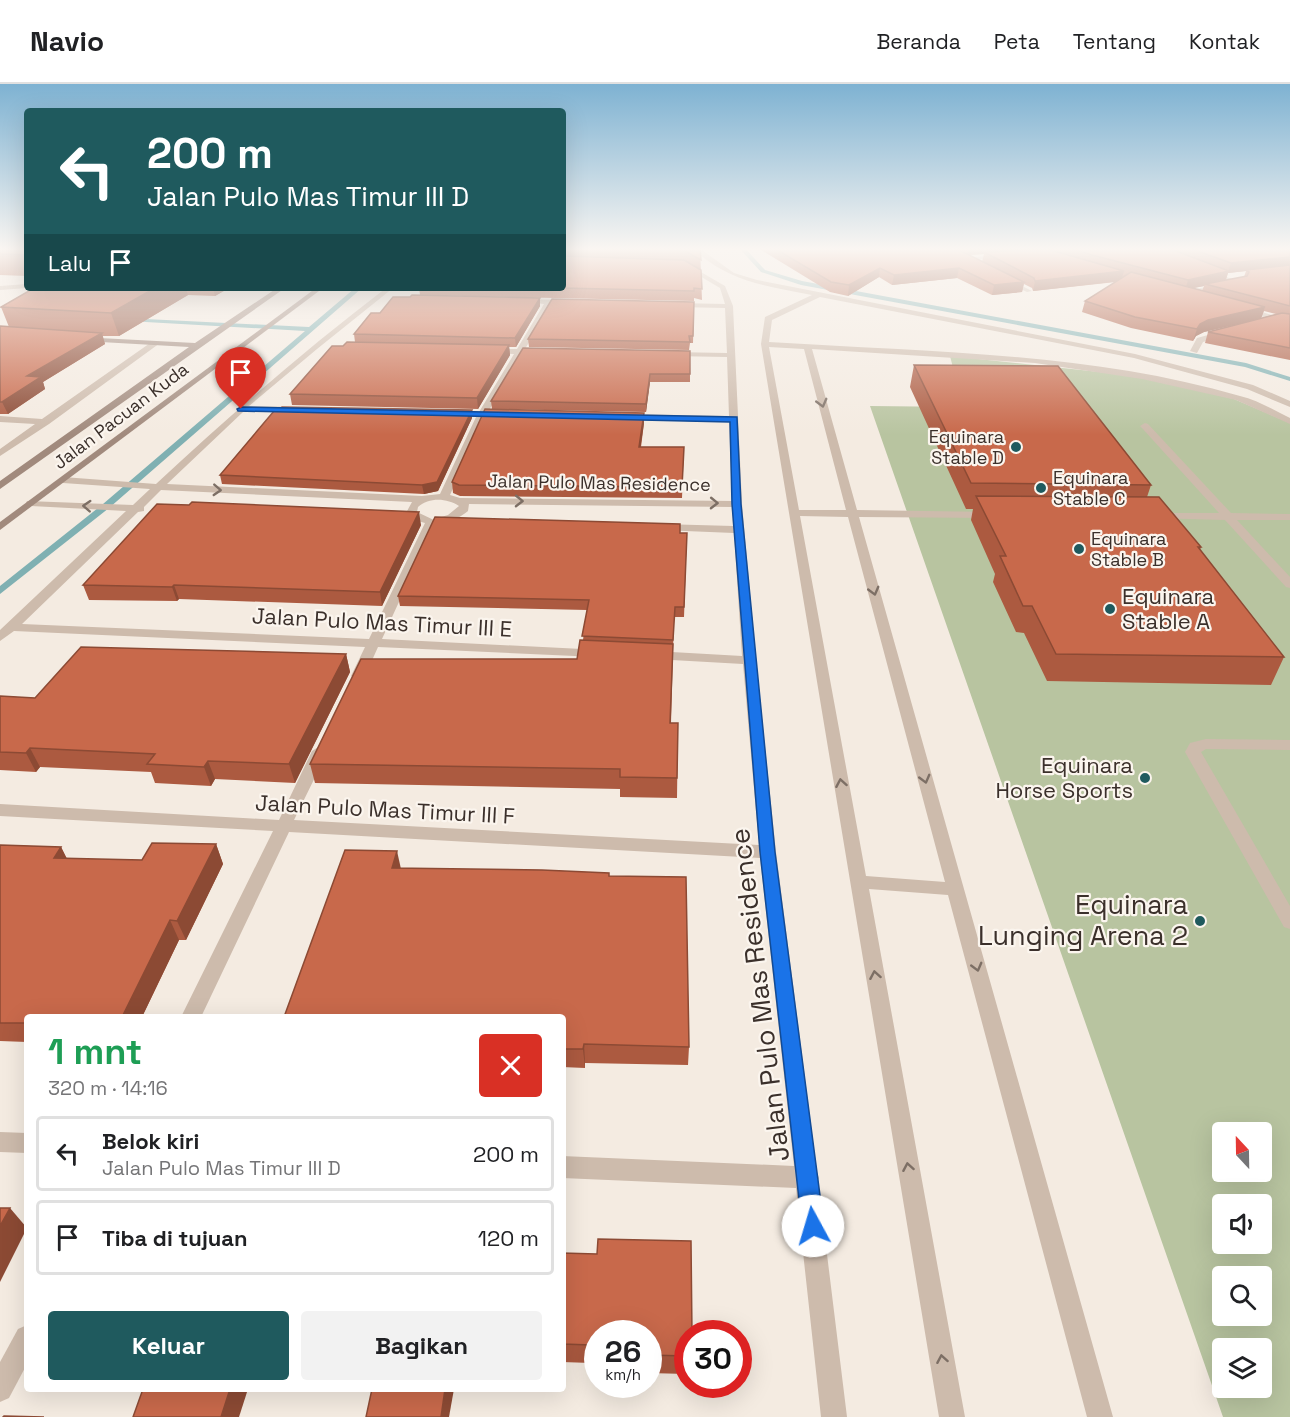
<!DOCTYPE html>
<html lang="id">
<head>
<meta charset="utf-8">
<style>
  :root { --surface:#fff; --page:#f2f2f2; --text:#202124; --muted:#757577; --line:#e0e0e0; --accent:#1f5a5e }
  body { margin:0; font-family:"Space Grotesk",sans-serif; background:var(--page); color:var(--text); height:100vh; display:flex; flex-direction:column; font-size:22px; white-space:nowrap }
  * { box-sizing:border-box; margin:0 }
  p { font-size:20px; color:var(--muted) }
  .icon { flex:none; width:33px; height:33px; fill:none; stroke:currentColor; stroke-width:2; stroke-linecap:round; stroke-linejoin:round }
  .map { position:relative; flex:1; overflow:hidden }
  .sheet { position:absolute; left:24px; top:930px; width:542px; height:378px; display:flex; flex-direction:column; background:var(--surface); border-radius:6px; box-shadow:0 6px 24px #0002 }
  .sheet>* { flex:none }
  .guide { position:absolute; left:24px; top:24px; width:542px; height:183px; border-radius:6px; box-shadow:0 6px 24px #0002; background:#1f5a5e; color:#fff; overflow:hidden }
  .needle { width:39px; rotate:338deg }
  .controls { position:absolute; left:1212px; top:1038px; display:grid; gap:12px }
  .controls a { display:grid; place-items:center; width:60px; height:60px; border-radius:6px; background:var(--surface); box-shadow:0 6px 24px #0002; font-size:30px }
  .speed { position:absolute; left:584px; top:1236px; display:flex; gap:12px; font-size:30px; font-weight:700; text-align:center }
  .speed>* { display:grid; place-content:center; width:78px; height:78px; border-radius:50%; background:var(--surface); box-shadow:0 6px 24px #0002; line-height:1 }
  .speed small { font-size:15px; font-weight:400 }
  .speed .limit { border:9px solid #d22; background:#fff; color:#111 }
  .pin { position:absolute; display:grid; place-items:center; width:51px; height:51px; color:#fff; margin:-62px -26px; border-radius:50% 50% 50% 0; rotate:-45deg; box-shadow:0 0 6px #0007 }
  .pin .icon { rotate:45deg }
  .me { position:absolute; width:66px; margin:-33px; rotate:354deg; stroke-linejoin:round; filter:drop-shadow(0 0 4px #0008) }
  .turn { display:flex; align-items:center; gap:21px; height:126px; padding:0 24px; font-size:27px }
  .turn .icon { width:78px; height:78px; stroke-width:2.5 }
  .turn b { display:block; font-size:42px; line-height:51px }
  .then { display:flex; align-items:center; height:57px; padding:0 24px; background:#0003; gap:12px; font-size:22px }
  .round { display:grid; place-items:center; flex:none; width:63px; height:63px; border-radius:6px; background:var(--page) }
  .head { display:flex; align-items:center; justify-content:space-between; height:102px; padding:0 24px }
  h1 { font-size:36px; font-weight:700; line-height:45px; color:#1e9e55 }
  .action { display:flex; gap:12px; margin-top:auto; padding:12px 24px }
  .action a { flex:1; height:69px; border-radius:6px; background:var(--accent); color:#fff; font-size:24px; font-weight:700; line-height:69px; text-align:center }
  .action a+a { background:var(--page); color:var(--text) }
  ul { padding:0; list-style:none }
  li { display:flex; align-items:center; gap:18px; height:75px; margin:0 12px 9px; padding:0 12px; border:3px solid var(--line); border-radius:6px }
  li div { flex:1 }
  li b { display:block; font-size:22px }
  li em { font-style:normal }
  header { display:flex; align-items:center; gap:36px; box-sizing:border-box; height:84px; padding:0 30px; background:var(--surface); border-bottom:2px solid var(--line) }
  header strong { font-size:28px }
  nav { display:flex; gap:33px; margin-inline-start:auto; font-size:21px }
  .map>svg:first-child { display:block }
  .green { fill:#b8c4a0; fill-rule:evenodd }
  .lines { fill:none; stroke-linecap:round; stroke-linejoin:round }
  .stream { fill:#7fb0b2; fill-rule:evenodd }
  .lane { fill:#cdbbac; fill-rule:evenodd }
  .street { fill:#cdbbac; fill-rule:evenodd }
  .secondary { fill:#a18a7d; fill-rule:evenodd }
  .wall { fill:#ac5a40; fill-rule:evenodd }
  .shaded-wall { fill:#8c4a34 }
  .building { fill:#c8694b; stroke:#8c4a34; stroke-width:1.5 }
  .oneway { stroke:#7d6f65 }
  .route { fill:#1a73e8; stroke:#114b97; stroke-width:1.5 }
  .poi-dot { fill:#1f5a5e; stroke:#fbf5ee; stroke-width:2 }
  .labels { text-anchor:middle; stroke-width:4.5; stroke-linejoin:round; paint-order:stroke }
  .far-street-label { font-size:18px; fill:#3b302b; stroke:#fbf5ee }
  .far-poi-label { font-size:18px; fill:#3b302b; stroke:#fbf5ee; text-anchor:start }
  .poi-label { font-size:22px; fill:#3b302b; stroke:#fbf5ee; text-anchor:start }
  .street-label { font-size:22px; fill:#3b302b; stroke:#fbf5ee }
  .near-poi-label { font-size:27px; fill:#3b302b; stroke:#fbf5ee; text-anchor:end }
  .near-street-label { font-size:27px; fill:#3b302b; stroke:#fbf5ee }
</style>
</head>
<body>
<header>
<strong>Navio</strong>
<nav><a>Beranda</a><a>Peta</a><a>Tentang</a><a>Kontak</a></nav>
</header>
<div class="map">
<svg width="1290" height="1333" viewBox="0 0 1290 1333">
  <rect width="100%" height="100%" fill="#f4ebe1"/>
  <!-- green -->
  <path class="green" d="M950 272 1137 292 1234 315 1290 339V1333H1223L870 322 963 323ZM1222 1048H1262V1088H1222ZM1222 1120H1262V1160H1222ZM1222 1192H1262V1232H1222ZM1222 1264H1262V1304H1222Z"/>
  <g class="lines">
    <!-- stream -->
    <g class="stream">
      <path d="M739 164H745L765 186 802 197 1246 279 1290 293V297L1245 283 801 201 761 188Z"/>
      <path d="M355 204H362L109 424 0 510V502L103 420 305 247 128 237 126 234 309 243Z"/>
    </g>
    <!-- lane -->
    <g class="lane">
      <path d="M692 164H699L734 189 757 196 1135 270 1253 301 1290 317V323L1247 305 1134 274 820 213 772 236 769 258C926 268 1088 268 1240 312 1257 316 1274 326 1290 334V340L1236 316 1142 295 1035 279 812 265 857 426 993 428 998 431 993 434 859 433 1113 1333H1087L948 811 869 805 965 1333H939L761 260 765 233 812 211C765 202 729 198 692 164ZM769 263 804 265 846 426H799ZM800 432 848 433 945 798 866 792Z"/>
      <path d="M27 200V204L0 206V202Z"/>
      <path d="M1145 339 1148 340 1231 429 1290 430V436H1237L1290 493V504L1286 503 1225 436 1151 434 1150 432 1155 429H1219L1142 344 1140 342Z"/>
      <path d="M1206 655 1290 656V666L1206 665 1201 668 1290 822V845L1284 843 1185 668 1190 659Z"/>
    </g>
    <!-- street -->
    <g class="street">
      <path d="M1002 170 1004 173 964 177 961 175Z"/>
      <path d="M683 180H687L725 202 733 222 742 420 756 576 776 768 817 1088 819 1094 818 1097 847 1333H821L796 1104 562 1094V1072L794 1082 760 774 289 748 201 933H181L273 747 0 732V720L279 736 312 667 320 662 328 667 294 736 759 761 743 580 654 575 647 571 654 567 742 572 734 449 661 446 655 443 661 440 733 442 732 423 469 420 468 427C459 434 450 440 438 438V434L448 431 459 422C447 414 429 413 418 423L417 428 436 437 382 555 602 566 604 569 602 572 597 573 378 563 365 592 358 596 351 592 365 563 14 547 0 557V546L126 427 31 422 26 419 27 417 133 421 150 405 63 399 58 396 63 393 156 400C231 330 305 266 386 204H393L317 265 249 322 298 323 302 326 301 328H243L167 400 422 412 440 410 476 333H454L449 330 454 327 479 328 514 270 491 269 487 267 491 265H517L544 220 516 217 520 215 571 216 574 220H552L525 265 543 268 539 270H522L488 328H502L507 331 502 334 485 333 450 411 460 414 732 417 729 338 625 336 620 333 625 330 729 332 727 273 671 272 667 270 671 268 727 269 725 224 676 223 672 221 676 219 725 220 720 204 683 182ZM161 406 412 418 406 429 411 435 425 439 369 555 22 540 138 428 144 427V423Z"/>
      <path d="M1207 186 1243 199 1244 200 1180 210 1182 207 1232 199 1205 189Z"/>
      <path d="M1004 195H1008L1032 207 1027 208 1004 197Z"/>
      <path d="M1244 223 1290 236V240L1241 227Z"/>
      <path d="M1226 246 1230 248 1229 250 1203 258 1197 269 1190 267 1197 254Z"/>
      <path d="M153 257 160 259 49 340 0 372V365L35 340 0 338V332L42 335Z"/>
      <path d="M0 1048 27 1049V1069L0 1068Z"/>
      <path d="M27 1241V1280L9 1314 0 1318V1278L18 1245Z"/>
    </g>
    <!-- secondary -->
    <g class="secondary">
      <path d="M277 204H285L0 405V397L189 263 83 257H80V253L195 259Z"/>
      <path d="M316 204H323L0 446V438Z"/>
    </g>
  </g>
  <!-- wall -->
  <g class="wall">
    <path d="M0 164H27V192L0 191Z"/>
    <path d="M562 164H700L702 216 694 214V217L420 211 419 204H562Z"/>
    <path d="M758 164H1290V276L1205 259 1208 248 1241 239 1204 248 1196 252 1193 257 1131 244 1082 228 1085 217 1116 198 1033 207 1032 204 1024 200 1022 208 992 211 957 194 892 201 879 193 848 212 830 208ZM984 170 982 178 967 171ZM1246 187 1244 193 1226 196 1228 189ZM1204 202 1202 207 1192 204ZM1264 227 1276 230 1261 234Z"/>
    <path d="M34 204H229L215 212 188 211 119 252H102L105 260 43 298 45 305 8 330H0V242L9 243 1 223Z"/>
    <path d="M540 214V222L516 263H509L510 271 478 325 292 321 290 310 355 258 354 250 380 229Z"/>
    <path d="M694 218 693 259H690L689 266 529 263 528 255Z"/>
    <path d="M690 267V298H650L646 328 492 325 491 317Z"/>
    <path d="M914 281 1151 401 1147 413 1201 463 1200 466 1284 573 1271 601 1047 597 1024 549 1016 548 993 498 995 490 971 436 973 425H966L910 303Z"/>
    <path d="M472 334 438 407 424 410 222 400 220 391Z"/>
    <path d="M644 339 641 363H684L682 414 460 412 453 409 452 398Z"/>
    <path d="M421 441 382 522 179 515 177 517 89 516 83 501Z"/>
    <path d="M680 449H687L684 533H674L671 639H678L677 714 620 713V705L315 699 310 680 561 575H577L583 556 587 526 400 522 398 512Z"/>
    <path d="M346 570 350 588 295 699 215 695 211 702 155 699 151 688 40 683 36 688 0 686V612L35 614Z"/>
    <path d="M216 760 223 780 186 856H179L142 933H27V958L0 957V761L61 763 67 775 142 776Z"/>
    <path d="M401 784 609 792 689 963 688 981 585 979V984L562 983V933H284Z"/>
    <path d="M562 1169 687 1250V1290L648 1289V1250H597V1287H592L591 1279 562 1278Z"/>
  </g>
  <!-- shaded-wall -->
  <g class="shaded-wall">
    <path d="M969 164H1046V166L984 168V170L967 171Z"/>
    <path d="M1290 173V182L1246 186V187L1228 189 1225 197 1205 200 1204 202 1185 206 1188 196 1228 188 1231 179Z"/>
    <path d="M880 184 879 193 848 212 849 201Z"/>
    <path d="M959 184 957 194 892 201 894 191Z"/>
    <path d="M1124 187 1121 197 1033 207 1035 197Z"/>
    <path d="M1024 198 1022 208 992 211 994 201Z"/>
    <path d="M155 204H186L188 211 119 252 111 229Z"/>
    <path d="M213 204H229L215 212Z"/>
    <path d="M540 214V222L516 263 515 254Z"/>
    <path d="M1265 223 1261 235 1204 248 1196 252 1193 257 1197 245 1200 240 1208 236Z"/>
    <path d="M102 249 105 260 43 298 45 305 8 330 2 318 27 292Z"/>
    <path d="M509 261 510 271 478 325 477 314Z"/>
    <path d="M650 290V298L646 328V320Z"/>
    <path d="M472 326V334L438 407 424 410 422 401Z"/>
    <path d="M644 329V339L639 373V363Z"/>
    <path d="M419 428 421 441 382 522 380 508Z"/>
    <path d="M174 501 179 515 177 517 172 503Z"/>
    <path d="M346 570 350 588 295 699 289 680Z"/>
    <path d="M30 664 40 683 36 688 26 669Z"/>
    <path d="M208 677 215 695 211 702 204 683Z"/>
    <path d="M216 760 223 780 186 856 177 837Z"/>
    <path d="M61 763 71 783 54 774Z"/>
    <path d="M397 767 401 785 392 784Z"/>
    <path d="M170 836 179 856 142 933H122Z"/>
    <path d="M584 960 585 979V984L583 965Z"/>
    <path d="M10 1124 27 1144 0 1198V1142Z"/>
    <path d="M230 1305H248L239 1333H221Z"/>
    <path d="M445 1305H454L449 1333H441Z"/>
  </g>
  <!-- building -->
  <g class="building">
    <path d="M0 164H27V171L0 170Z"/>
    <path d="M580 164H700L701 176 685 167Z"/>
    <path d="M774 164H955L1024 198 994 201 959 184 894 191 880 184 849 201 831 198Z"/>
    <path d="M1070 164H1168L1229 187 1188 196 1092 171Z"/>
    <path d="M1189 164H1290V173L1231 179Z"/>
    <path d="M1047 165 1124 187 1035 197 1034 194 984 168Z"/>
    <path d="M562 172 684 176 701 186 702 205 694 204V207L562 204Z"/>
    <path d="M1290 181V222L1205 200 1247 192 1249 188 1246 186Z"/>
    <path d="M1131 188 1265 223 1208 236 1200 240 1197 245 1135 233 1085 217Z"/>
    <path d="M34 204H155L111 229 1 223Z"/>
    <path d="M412 211 540 214 515 254 354 250 371 229H380L393 213H410Z"/>
    <path d="M552 215 694 218 693 252H689L690 258 528 255Z"/>
    <path d="M1282 229 1290 230V264L1208 248Z"/>
    <path d="M0 242 102 249 27 292 41 293 2 318H0Z"/>
    <path d="M347 258 509 261 477 314 290 310 332 262H343Z"/>
    <path d="M523 264 690 267V290H650L646 320 491 317Z"/>
    <path d="M914 281 1058 282 1151 401 971 399Z"/>
    <path d="M282 323 472 326 437 398 422 401 220 391 274 327H278Z"/>
    <path d="M485 325 644 329 639 363H684L682 403 459 401 452 398Z"/>
    <path d="M976 412 1159 413 1201 463H1198L1284 573 1056 570 1032 522H1023L1000 472H1006Z"/>
    <path d="M192 418 419 428 380 508 174 501 172 503 83 501 157 420 189 421Z"/>
    <path d="M435 433 680 440V449H687L684 523H675L673 556 582 552 589 516 398 512Z"/>
    <path d="M580 556 673 560 670 639H678L677 694 620 693V685L310 680 361 575H577Z"/>
    <path d="M81 563 346 570 289 680 208 677 204 683 147 680 155 670 30 664 26 669 0 668V612L35 614Z"/>
    <path d="M152 759 216 760 177 837 170 836 122 933H27V939H0V761L61 763 54 774 142 776Z"/>
    <path d="M345 766 397 767 392 784 542 786 609 789V792L686 793 689 963 584 960 583 965H562V933H284Z"/>
    <path d="M0 1124H10L0 1142Z"/>
    <path d="M598 1155 691 1157 692 1250H687V1272L648 1271V1250H597V1269L590 1268 591 1261 562 1260V1169L597 1170Z"/>
    <path d="M143 1305H230L221 1333H133Z"/>
    <path d="M372 1305H445L441 1333H366Z"/>
    <path d="M4 1332 44 1333H3Z"/>
  </g>
  <!-- one-way arrows -->
  <defs><path id="oneway-chevron" d="M-2-3.5L2.5 0L-2 3.5" fill="none" stroke-width="1.6" stroke-linecap="round" stroke-linejoin="round" transform="scale(1.5)"/></defs>
  <g class="oneway">
    <use href="#oneway-chevron" transform="translate(822 319) rotate(75)"/>
    <use href="#oneway-chevron" transform="translate(217 406) rotate(3)"/>
    <use href="#oneway-chevron" transform="translate(519 417) rotate(1)"/>
    <use href="#oneway-chevron" transform="translate(714 419) rotate(1)"/>
    <use href="#oneway-chevron" transform="translate(87 422) rotate(-177)"/>
    <use href="#oneway-chevron" transform="translate(874 507) rotate(75)"/>
    <use href="#oneway-chevron" transform="translate(925 695) rotate(75)"/>
    <use href="#oneway-chevron" transform="translate(841 699) rotate(-100)"/>
    <use href="#oneway-chevron" transform="translate(977 883) rotate(75)"/>
    <use href="#oneway-chevron" transform="translate(875 891) rotate(-100)"/>
    <use href="#oneway-chevron" transform="translate(908 1083) rotate(-100)"/>
    <use href="#oneway-chevron" transform="translate(942 1275) rotate(-100)"/>
  </g>
  <!-- sky -->
  <linearGradient id="sky" x2="0" y2="1"><stop stop-color="#7eb2d2"/><stop offset="0.47" stop-color="#faf6f2"/><stop offset="1" stop-color="#faf6f2" stop-opacity="0"/></linearGradient>
  <rect width="1290" height="351" fill="url(#sky)"/>
  <!-- route -->
  <path class="route" d="M241 323 737 333 741 420 775 768 824 1142 821 1150 813 1153 805 1150 802 1142 760 768 732 420 730 338 238 327 237 325Z"/>
  <!-- markers -->
  <g class="poi-dot">
    <circle cx="1016" cy="363" r="6"/>
    <circle cx="1041" cy="404" r="6"/>
    <circle cx="1079" cy="465" r="6"/>
    <circle cx="1110" cy="525" r="6"/>
    <circle cx="1145" cy="694" r="6"/>
    <circle cx="1200" cy="837" r="6"/>
  </g>
  <g class="labels">
    <!-- far-street labels -->
    <g class="far-street-label">
      <text transform="translate(121 332) rotate(-37)" y="6">Jalan Pacuan Kuda</text>
      <text transform="translate(599 399) rotate(1)" y="6">Jalan Pulo Mas Residence</text>
    </g>
    <!-- far-poi labels -->
    <g class="far-poi-label">
      <text x="1004" y="359" text-anchor="end">Equinara<tspan x="1004" dy="21">Stable D</tspan></text>
      <text x="1053" y="400">Equinara<tspan x="1053" dy="21">Stable C</tspan></text>
      <text x="1091" y="461">Equinara<tspan x="1091" dy="21">Stable B</tspan></text>
    </g>
    <!-- poi labels -->
    <g class="poi-label">
      <text x="1122" y="520">Equinara<tspan x="1122" dy="25">Stable A</tspan></text>
      <text x="1133" y="689" text-anchor="end">Equinara<tspan x="1133" dy="25">Horse Sports</tspan></text>
    </g>
    <!-- street labels -->
    <g class="street-label">
      <text transform="translate(382 538) rotate(3)" y="8">Jalan Pulo Mas Timur III E</text>
      <text transform="translate(385 725) rotate(3)" y="8">Jalan Pulo Mas Timur III F</text>
    </g>
    <!-- near-poi labels -->
    <g class="near-poi-label">
      <text x="1188" y="830">Equinara<tspan x="1188" dy="31">Lunging Arena 2</tspan></text>
    </g>
    <!-- near-street labels -->
    <g class="near-street-label">
      <text transform="translate(760 911) rotate(-97)" y="9">Jalan Pulo Mas Residence</text>
    </g>
  </g>
</svg>
<div class="controls">
<a><svg class="needle" viewBox="-14 -14 28 28"><path d="M0-13l5 13h-10z" fill="#e53935"/><path d="M0 13l5-13h-10z" fill="#757577"/></svg></a>
<a><svg class="icon" aria-label="sound" viewBox="0 0 24 24"><path d="M4 9h4l5-4v14l-5-4H4zM17 9q2 3 0 6"/></svg></a>
<a><svg class="icon" aria-label="search" viewBox="0 0 24 24"><circle cx="10" cy="10" r="6"/><path d="M15 15l6 6"/></svg></a>
<a><svg class="icon" aria-label="layers" viewBox="0 0 24 24"><path d="M12 4l9 5-9 5-9-5zM3 14l9 5 9-5"/></svg></a>
</div>
<div class="speed"><div>26<small>km/h</small></div><div class="limit">30</div></div>
<div class="pin" style="left:241px;top:325px;background:#d93025"><svg class="icon" aria-label="arrive" viewBox="0 0 24 24"><path d="M6 21V4h12l-3 4 3 4H6"/></svg></div>
<svg class="me" style="left:813px;top:1142px" viewBox="-20 -20 40 40"><circle r="19" fill="#fff"/><path d="M0-13L10 11 0 6-10 11z" fill="#1a73e8"/></svg>
<div class="guide">
<div class="turn"><svg class="icon" aria-label="left" viewBox="0 0 24 24"><path d="M17 20v-9H6M10 6l-5 5 5 5"/></svg><div><b>200 m</b>Jalan Pulo Mas Timur III D</div></div>
<div class="then">Lalu<svg class="icon" aria-label="arrive" viewBox="0 0 24 24"><path d="M6 21V4h12l-3 4 3 4H6"/></svg></div>
</div>
<section class="sheet">
<div class="head"><div><h1>1 mnt</h1><p>320 m · 14:16</p></div><a class="round" style="background:#d93025;color:#fff"><svg class="icon" aria-label="close" viewBox="0 0 24 24"><path d="M6 6l12 12M18 6L6 18"/></svg></a></div>
<ul>
<li><svg class="icon" aria-label="left" viewBox="0 0 24 24"><path d="M17 20v-9H6M10 6l-5 5 5 5"/></svg><div><b>Belok kiri</b><p>Jalan Pulo Mas Timur III D</p></div><em>200 m</em></li>
<li><svg class="icon" aria-label="arrive" viewBox="0 0 24 24"><path d="M6 21V4h12l-3 4 3 4H6"/></svg><div><b>Tiba di tujuan</b></div><em>120 m</em></li>
</ul>
<div class="action"><a>Keluar</a><a>Bagikan</a></div>
</section>
</div>
</body>
</html>
